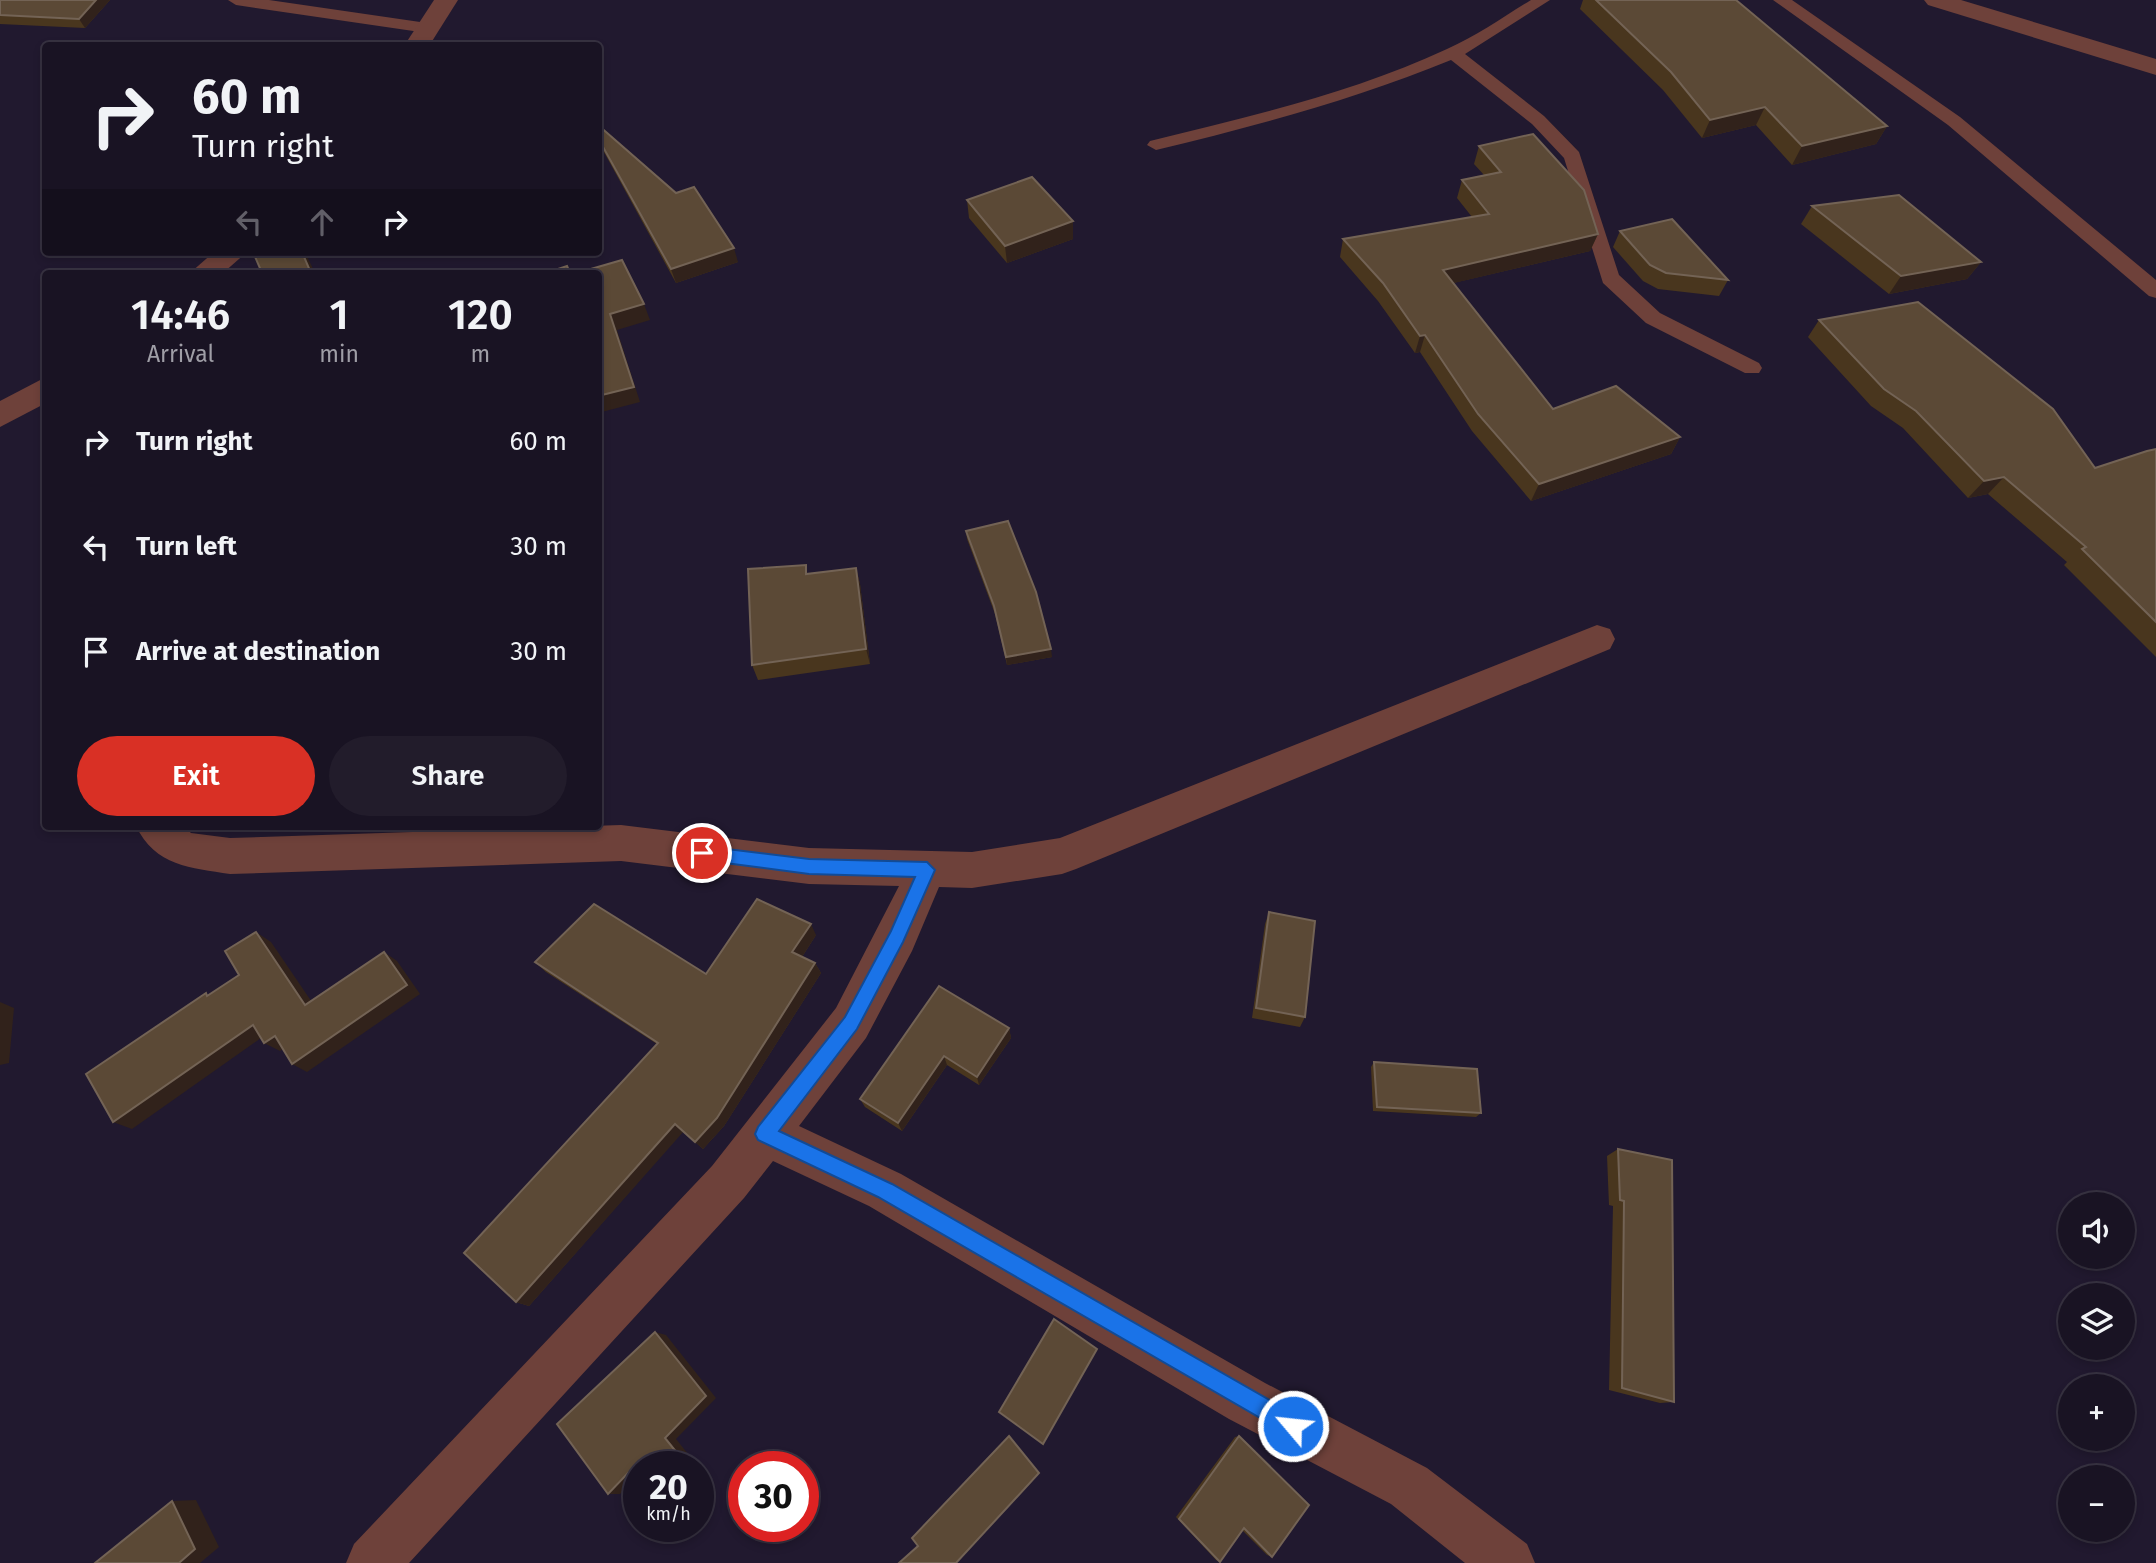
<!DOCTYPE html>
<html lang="en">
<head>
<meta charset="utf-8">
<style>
  :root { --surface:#191323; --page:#221c2b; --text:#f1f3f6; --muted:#9f9ea6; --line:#373241; --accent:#d93025 }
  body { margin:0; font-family:"Fira Sans",sans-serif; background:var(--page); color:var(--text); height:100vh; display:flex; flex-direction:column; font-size:26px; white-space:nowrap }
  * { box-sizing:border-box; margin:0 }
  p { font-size:23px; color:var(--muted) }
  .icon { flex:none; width:38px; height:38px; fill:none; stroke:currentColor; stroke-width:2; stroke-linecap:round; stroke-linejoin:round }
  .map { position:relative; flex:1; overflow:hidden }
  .panel { position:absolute; left:42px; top:270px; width:560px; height:560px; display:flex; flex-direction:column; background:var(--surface); border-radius:7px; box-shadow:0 4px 10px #0003,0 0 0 2px var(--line) }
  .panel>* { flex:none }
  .hud { position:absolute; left:42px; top:42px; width:560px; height:214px; border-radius:7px; box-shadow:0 4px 10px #0003,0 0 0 2px var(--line); background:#191323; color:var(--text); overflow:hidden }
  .controls { position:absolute; left:2058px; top:1192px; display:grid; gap:14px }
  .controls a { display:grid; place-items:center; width:77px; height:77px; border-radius:50%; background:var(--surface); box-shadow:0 4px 10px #0003,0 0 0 2px var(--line); font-size:35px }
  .speed { position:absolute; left:623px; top:1451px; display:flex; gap:14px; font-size:35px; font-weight:700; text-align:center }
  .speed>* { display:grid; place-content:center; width:91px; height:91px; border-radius:50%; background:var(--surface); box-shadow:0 4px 10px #0003,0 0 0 2px var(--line); line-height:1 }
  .speed small { font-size:18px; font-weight:400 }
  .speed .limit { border:10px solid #d22; background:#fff; color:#111 }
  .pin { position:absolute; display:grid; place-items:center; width:60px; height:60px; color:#fff; margin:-30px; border:4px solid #fff; border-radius:50%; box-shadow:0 2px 7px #0007 }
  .me { position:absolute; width:77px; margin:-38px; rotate:298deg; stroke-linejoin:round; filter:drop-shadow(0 0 5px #0008) }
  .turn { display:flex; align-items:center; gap:24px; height:147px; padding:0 35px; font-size:32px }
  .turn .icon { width:91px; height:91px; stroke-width:2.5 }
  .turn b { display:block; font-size:49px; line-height:60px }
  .lanes { display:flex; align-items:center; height:66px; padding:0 35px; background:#0003; justify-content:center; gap:35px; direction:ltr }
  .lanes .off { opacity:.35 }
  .eta { display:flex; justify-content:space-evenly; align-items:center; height:119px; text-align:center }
  .eta b { font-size:42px; font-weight:600; line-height:49px }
  .primary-button { display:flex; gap:14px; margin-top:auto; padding:14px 35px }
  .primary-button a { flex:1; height:80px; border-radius:42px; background:var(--accent); color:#fff; font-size:28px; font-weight:600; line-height:80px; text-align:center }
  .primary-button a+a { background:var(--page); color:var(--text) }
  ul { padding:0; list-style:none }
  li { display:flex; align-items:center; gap:21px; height:105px; padding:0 35px }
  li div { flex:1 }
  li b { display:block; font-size:26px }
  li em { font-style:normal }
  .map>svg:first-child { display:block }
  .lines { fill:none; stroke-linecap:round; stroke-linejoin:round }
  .service { fill:#6e413a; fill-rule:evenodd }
  .minor { fill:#6e413a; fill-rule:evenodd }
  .wall { fill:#49361e }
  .shaded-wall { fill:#31221b }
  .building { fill:#5b4936; stroke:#736355; stroke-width:2 }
  .route { fill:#1a73e8; stroke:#114b97; stroke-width:2 }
</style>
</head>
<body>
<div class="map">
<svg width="2156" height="1563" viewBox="0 0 2156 1563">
  <rect width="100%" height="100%" fill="#21192f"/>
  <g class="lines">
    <!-- service -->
    <g class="service">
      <path d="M228 0H269L427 23 435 28 427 33 236 5Z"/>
      <path d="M1531 0H1550L1465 54 1544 116 1579 152 1619 275 1660 313 1759 363 1762 368 1759 373H1745L1646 323 1603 283 1564 158 1532 124 1451 60C1356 99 1256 126 1156 150L1147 145 1150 141C1250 116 1353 93 1447 49 1477 36 1503 17 1531 0Z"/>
      <path d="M1773 0H1792L1960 117 2156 280V298L2149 296 1948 125Z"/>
    </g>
    <!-- minor -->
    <g class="minor">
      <path d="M434 0H458L429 46H404Z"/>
      <path d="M1924 0H1961L2156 59V75L1928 5Z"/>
      <path d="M214 252H247L223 273H190Z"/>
      <path d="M46 377V403L0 427V401Z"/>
      <path d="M1597 625 1610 629 1615 639 1610 649 1076 869 1062 874 972 888 939 887 912 951 866 1038 799 1126 901 1174 1265 1383 1427 1468 1527 1544 1535 1563H1465L1391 1504 1229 1419 869 1206 773 1161 744 1198 409 1563H346L354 1544 712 1166 836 1008 899 886 809 884 621 861 230 874C191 868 155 866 136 826H184L191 833 230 838 621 825 809 848 972 852 1060 838Z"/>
    </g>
  </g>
  <!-- wall -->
  <g class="wall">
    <path d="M0 0H110L85 28 0 24Z"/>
    <path d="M1583 0H1736L1887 126 1876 144 1792 165 1756 125 1702 138 1663 90 1580 9Z"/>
    <path d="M598 125 738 262 676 283 599 143Z"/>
    <path d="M1479 146 1598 234 1590 251 1453 283 1553 409 1680 437 1671 454 1531 501 1472 431 1420 352 1415 353 1378 301 1340 257 1343 239 1472 217 1457 198 1462 180 1484 175 1474 164Z"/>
    <path d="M967 200 1073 239 1007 263 969 218Z"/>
    <path d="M1812 206 1981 262 1967 279 1889 294 1801 224Z"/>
    <path d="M1620 231 1728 280 1719 296 1658 289 1643 281 1613 247Z"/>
    <path d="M1819 320 2095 468 2156 449V657L2064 565 2067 562 1988 494 1968 498 1903 428 1871 406 1808 337Z"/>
    <path d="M966 531 1052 657 1007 665 995 614 967 539Z"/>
    <path d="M856 568 860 584 870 664 758 680 752 665 809 574Z"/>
    <path d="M1269 912 1305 1017 1300 1027 1252 1018 1265 924Z"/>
    <path d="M816 935 802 957 815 963 821 973 724 1126 703 1149 683 1131 529 1306 516 1302 657 1044 546 972 535 962 706 974Z"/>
    <path d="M939 986 1009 1028 1011 1038 979 1085 947 1065 902 1131 865 1107 860 1099Z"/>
    <path d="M1374 1062 1481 1113 1476 1117 1373 1111 1371 1067Z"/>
    <path d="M1618 1149 1674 1402 1660 1403 1609 1390 1613 1206 1609 1205 1607 1156Z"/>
    <path d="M1239 1436 1272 1557 1267 1555 1242 1530 1220 1562 1216 1560 1176 1517 1235 1437Z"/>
  </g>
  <!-- shaded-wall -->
  <g class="shaded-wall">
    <path d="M96 0H110L85 28 79 19Z"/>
    <path d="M1765 107 1756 125 1702 138 1710 120Z"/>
    <path d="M1887 126 1876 144 1792 165 1802 146Z"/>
    <path d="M1073 221V239L1007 263 1005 246Z"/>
    <path d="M1598 234 1590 251 1437 287 1443 270Z"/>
    <path d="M734 248 738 262 676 283 671 269Z"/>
    <path d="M302 252H305L315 273H311Z"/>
    <path d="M1981 262 1967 279 1889 294 1901 276Z"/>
    <path d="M644 304 650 320 617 330 640 402 598 413V396L610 314Z"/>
    <path d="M1425 335 1420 352 1415 353 1420 336Z"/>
    <path d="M1680 437 1671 454 1531 501 1539 484Z"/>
    <path d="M2004 477 1988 494 1968 498 1984 481Z"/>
    <path d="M856 568 860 584 870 664 866 649Z"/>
    <path d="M1051 649 1052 657 1007 665 1006 657Z"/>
    <path d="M811 924 816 935 798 963 792 952Z"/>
    <path d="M256 932 271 942 320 1014 305 1005Z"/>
    <path d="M384 952 397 961 420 994 307 1072 292 1064Z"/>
    <path d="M815 963 821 973 724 1126 703 1149 695 1142Z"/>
    <path d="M0 1002 14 1008 9 1063 0 1065Z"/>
    <path d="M253 1025 268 1033 132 1129 113 1122Z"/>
    <path d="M1009 1028 1011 1038 979 1085 977 1077Z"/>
    <path d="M275 1036 290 1044 280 1051 264 1043Z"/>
    <path d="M944 1056 947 1065 902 1131 898 1123Z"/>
    <path d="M675 1124 684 1131 529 1306 516 1302Z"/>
    <path d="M655 1332 666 1335 716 1398 676 1439 696 1464 694 1466H683L665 1438Z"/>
    <path d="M628 1473 639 1475 620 1494H608Z"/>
    <path d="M196 1500 219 1547 200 1563H179L172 1501Z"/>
  </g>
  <!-- building -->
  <g class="building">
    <path d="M0 0H96L79 19 0 15Z"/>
    <path d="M1596 0H1736L1887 126 1802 146 1765 107 1710 120 1671 72Z"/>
    <path d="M598 125 676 193 694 187 734 248 671 269 598 138Z"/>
    <path d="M1533 134 1584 190 1598 234 1443 270 1553 409 1616 386 1680 437 1539 484 1478 414 1425 335 1420 336 1383 283 1343 239 1489 214 1462 180 1501 172 1479 146Z"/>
    <path d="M1032 177 1073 221 1005 246 967 200Z"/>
    <path d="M1899 195 1981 262 1901 276 1812 206Z"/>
    <path d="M1672 219 1728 280 1666 273 1650 265 1620 231Z"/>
    <path d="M253 252H302L311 273H262Z"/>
    <path d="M622 260 644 304 610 314 634 387 598 396V273H577Z"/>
    <path d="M567 266 570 273H546Z"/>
    <path d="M1918 302 2053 409 2095 468 2147 451 2156 449V622L2082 549 2086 547 2004 477 1984 481 1916 411 1884 389 1819 320Z"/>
    <path d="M1008 521 1036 592 1051 649 1006 657 994 606 966 531Z"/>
    <path d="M806 565V574L856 568 866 649 752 665 748 569Z"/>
    <path d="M757 899 811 924 792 952 815 963 717 1118 695 1142 675 1124 516 1302 464 1253 658 1043 535 962 594 904 706 974Z"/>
    <path d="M1269 912 1315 921 1305 1017 1256 1008Z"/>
    <path d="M256 932 305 1005 384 952 407 985 292 1064 275 1036 264 1043 253 1025 113 1122 86 1074 206 993 207 996 239 975 225 951Z"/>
    <path d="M939 986 1009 1028 977 1077 944 1056 898 1123 860 1099Z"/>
    <path d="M1374 1062 1477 1069 1481 1113 1377 1107Z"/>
    <path d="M1618 1149 1672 1160 1674 1402 1622 1388 1624 1201 1620 1200Z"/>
    <path d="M1054 1319 1097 1349 1043 1444 999 1412Z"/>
    <path d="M655 1332 706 1396 665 1438 686 1464 683 1466H639V1487L628 1473 608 1494 557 1424Z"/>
    <path d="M1009 1436 1039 1473 956 1563H899L918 1546 912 1538Z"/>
    <path d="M1239 1436 1309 1505 1272 1557 1244 1528 1220 1562 1179 1519Z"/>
    <path d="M172 1501 195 1549 179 1563H95Z"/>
  </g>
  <!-- route -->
  <path class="route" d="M702 846 809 859 927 862 935 870 903 942 857 1029 779 1131 892 1184 1301 1418 1304 1426 1301 1433 1293 1436 1286 1433 878 1197 758 1140 755 1134 758 1127 845 1017 891 931 915 877 809 874 702 860 694 853Z"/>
</svg>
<div class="controls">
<a><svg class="icon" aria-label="sound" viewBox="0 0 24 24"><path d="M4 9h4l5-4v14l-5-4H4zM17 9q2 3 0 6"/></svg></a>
<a><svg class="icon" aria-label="layers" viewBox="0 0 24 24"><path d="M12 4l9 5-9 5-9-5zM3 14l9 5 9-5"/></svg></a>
<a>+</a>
<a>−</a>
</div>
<div class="speed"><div>20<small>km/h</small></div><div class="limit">30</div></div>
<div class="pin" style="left:702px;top:853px;background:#d93025"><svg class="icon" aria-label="arrive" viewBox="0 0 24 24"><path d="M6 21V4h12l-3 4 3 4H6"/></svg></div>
<svg class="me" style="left:1293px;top:1426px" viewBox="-20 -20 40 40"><circle r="17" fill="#1a73e8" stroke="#fff" stroke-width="3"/><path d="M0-11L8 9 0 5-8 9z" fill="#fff"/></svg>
<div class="hud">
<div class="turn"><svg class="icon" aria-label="right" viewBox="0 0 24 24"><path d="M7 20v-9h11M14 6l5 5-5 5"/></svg><div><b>60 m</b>Turn right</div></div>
<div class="lanes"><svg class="icon off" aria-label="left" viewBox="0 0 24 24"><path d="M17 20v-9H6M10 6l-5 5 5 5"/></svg><svg class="icon off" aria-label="ahead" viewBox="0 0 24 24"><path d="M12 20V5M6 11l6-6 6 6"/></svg><svg class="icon" aria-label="right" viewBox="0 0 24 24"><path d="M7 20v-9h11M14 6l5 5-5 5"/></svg></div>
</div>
<section class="panel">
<div class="eta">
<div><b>14:46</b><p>Arrival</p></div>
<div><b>1</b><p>min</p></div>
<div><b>120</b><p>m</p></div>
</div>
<ul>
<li><svg class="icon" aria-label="right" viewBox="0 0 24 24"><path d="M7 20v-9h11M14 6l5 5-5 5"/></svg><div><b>Turn right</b></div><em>60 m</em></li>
<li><svg class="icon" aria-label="left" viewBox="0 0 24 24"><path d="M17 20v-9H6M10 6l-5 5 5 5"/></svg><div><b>Turn left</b></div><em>30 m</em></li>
<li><svg class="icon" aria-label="arrive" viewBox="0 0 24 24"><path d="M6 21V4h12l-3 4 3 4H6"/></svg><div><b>Arrive at destination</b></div><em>30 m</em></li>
</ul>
<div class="primary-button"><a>Exit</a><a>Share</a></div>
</section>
</div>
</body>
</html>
